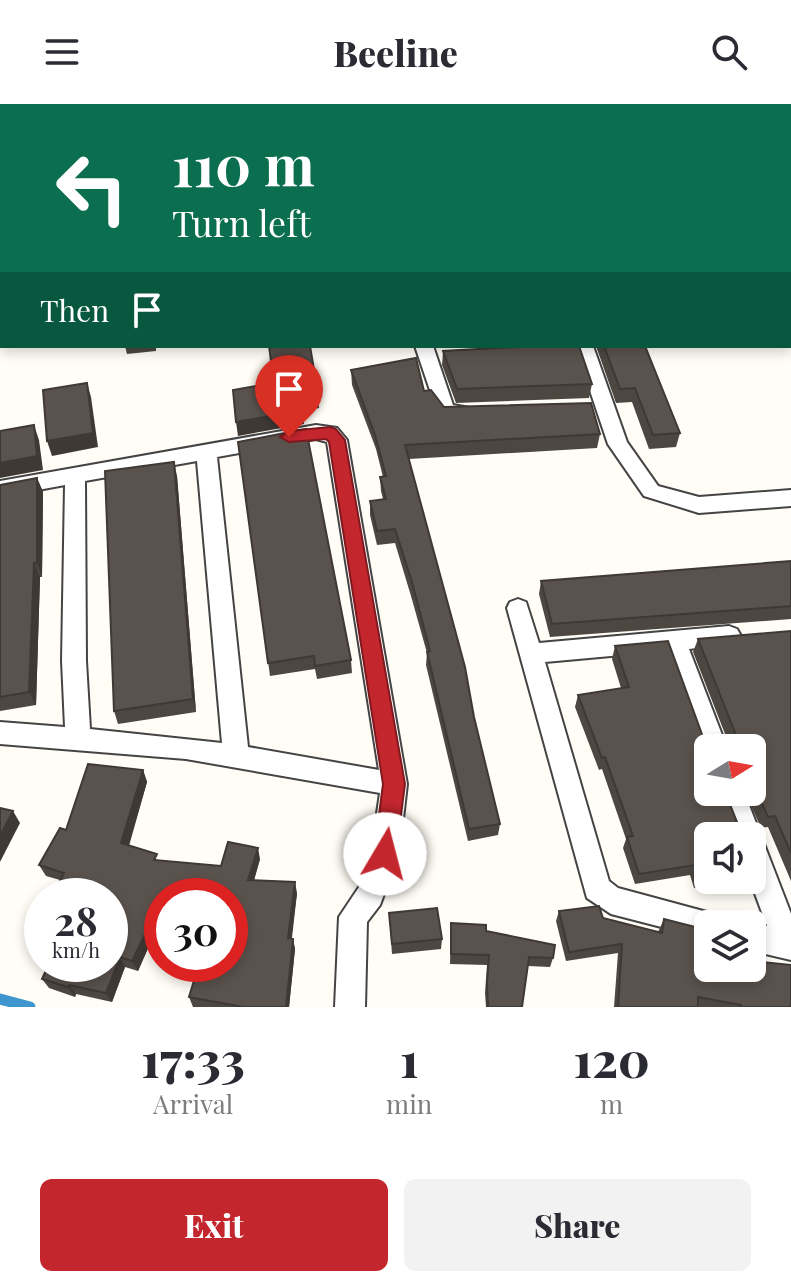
<!DOCTYPE html>
<html lang="en">
<head>
<meta charset="utf-8">
<style>
  :root { --surface:#fff; --page:#f2f2f3; --text:#2b2b33; --muted:#7c7c81; --accent:#c4262e }
  body { margin:0; font-family:"Playfair Display",serif; background:var(--page); color:var(--text); height:100vh; display:flex; flex-direction:column; font-size:30px; white-space:nowrap }
  * { box-sizing:border-box; margin:0 }
  p { font-size:26px; color:var(--muted) }
  .icon { flex:none; width:44px; height:44px; fill:none; stroke:currentColor; stroke-width:2; stroke-linecap:round; stroke-linejoin:round }
  .map { position:relative; height:903px; overflow:hidden }
  .panel { display:flex; flex-direction:column; background:var(--surface); flex:1 }
  .panel>* { flex:none }
  .hud { position:absolute; left:0px; top:0px; width:792px; height:244px; box-shadow:0 4px 12px #0003; background:#0b6e4f; color:#fff; overflow:hidden }
  .needle { width:52px; rotate:79deg }
  .fabs { position:absolute; left:694px; top:630px; display:grid; gap:16px }
  .fabs a { display:grid; place-items:center; width:72px; height:72px; border-radius:12px; background:var(--surface); box-shadow:0 4px 12px #0003; font-size:40px }
  .speed { position:absolute; left:24px; top:774px; display:flex; gap:16px; font-size:40px; font-weight:700; text-align:center }
  .speed>* { display:grid; place-content:center; width:104px; height:104px; border-radius:50%; background:var(--surface); box-shadow:0 4px 12px #0003; line-height:1 }
  .speed small { font-size:20px; font-weight:400 }
  .speed .limit { border:12px solid #d22; background:#fff; color:#111 }
  .pin { position:absolute; display:grid; place-items:center; width:68px; height:68px; color:#fff; margin:-82px -34px; border-radius:50% 50% 50% 0; rotate:-45deg; box-shadow:0 0 8px #0007 }
  .pin .icon { rotate:45deg }
  .me { position:absolute; width:88px; margin:-44px; rotate:8deg; stroke-linejoin:round; filter:drop-shadow(0 0 6px #0008) }
  .turn { display:flex; align-items:center; gap:28px; height:168px; padding:0 40px; font-size:36px }
  .turn .icon { width:104px; height:104px; stroke-width:2.5 }
  .turn b { display:block; font-size:56px; line-height:68px }
  .then { display:flex; align-items:center; height:76px; padding:0 40px; background:#0003; gap:16px; font-size:30px }
  .eta { display:flex; justify-content:space-evenly; align-items:center; height:136px; text-align:center }
  .eta b { font-size:48px; font-weight:800; line-height:56px }
  .button { display:flex; gap:16px; margin-top:auto; padding:16px 40px }
  .button a { flex:1; height:92px; border-radius:12px; background:var(--accent); color:#fff; font-size:32px; font-weight:800; line-height:92px; text-align:center }
  .button a+a { background:var(--page); color:var(--text) }
  header { display:flex; justify-content:space-between; align-items:center; height:104px; padding:0 40px; background:var(--surface); font-size:36px; font-weight:800 }
  .map>svg:first-child { display:block }
  .lines { fill:none; stroke-linecap:round; stroke-linejoin:round }
  .stream { stroke:#3f96cf; stroke-width:11 }
  .street-casing { stroke:#444; stroke-width:4 }
  .street { fill:#fff; fill-rule:evenodd }
  .wall { fill:#4d4742 }
  .shaded-wall { fill:#3f3936 }
  .building { fill:#5a524d; stroke:#3f3936; stroke-width:2 }
  .route { fill:#c4262e; stroke:#7f191e; stroke-width:2 }
</style>
</head>
<body>
<header><svg class="icon" aria-label="menu" viewBox="0 0 24 24"><path d="M4 6h16M4 12h16M4 18h16"/></svg>Beeline<svg class="icon" aria-label="search" viewBox="0 0 24 24"><circle cx="10" cy="10" r="6"/><path d="M15 15l6 6"/></svg></header>
<div class="map">
<svg width="791" height="903" viewBox="0 0 791 903">
  <rect width="100%" height="100%" fill="#fffdf5"/>
  <g class="lines">
    <!-- stream -->
    <path class="stream" d="M0 895 30 903"/>
    <defs>
      <g id="street">
        <rect x="790" y="21" width="1" height="9"/>
        <path d="M415 242H433L453 301 475 305 478 310 475 315 456 318 438 310Z"/>
        <path d="M575 242H593L627 338 658 382 699 393 791 386V402L699 409 644 392 608 340Z"/>
        <path d="M316 321 337 324 347 336 407 680 399 750 380 801 367 818 365 903H335L339 813 359 783 371 750 380 689 186 655 0 640V618L65 623 62 557 65 381 0 393V377ZM316 335 327 338 379 666 248 643 217 353ZM197 357 222 639 90 625 86 557 85 377Z"/>
        <path d="M518 495 526 498 539 539 729 522 737 525 741 532 737 539 689 545 727 644H708V653L701 644 666 547 545 558 609 777 618 784 718 811 722 820H708V835L611 810 587 794 507 504 510 498Z"/>
        <path d="M718 688H744L791 810V856L752 847V820H749L767 822 750 776 752 732H735Z"/>
      </g>
    </defs>
    <!-- street casing -->
    <use href="#street" class="street-casing"/>
    <!-- street -->
    <use href="#street" class="street"/>
  </g>
  <!-- wall -->
  <g class="wall">
    <path d="M727 0H791L790 2H729Z"/>
    <path d="M125 242H156V247L127 250Z"/>
    <path d="M596 242H645L680 329 676 343 649 345 632 298 616 299Z"/>
    <path d="M443 247 592 280 589 294 456 299 442 261Z"/>
    <path d="M351 266 424 287 444 303 600 330 597 344 409 355 500 720 498 731 468 737 426 561 427 549 411 492 395 439 377 441 370 411V397L383 395 381 387 380 373H383L376 345 352 281Z"/>
    <path d="M238 338 351 556 352 569 317 575 315 565 270 572Z"/>
    <path d="M177 372 196 608 118 620 114 607Z"/>
    <path d="M37 374 43 388 42 473H40L36 601 0 607V381Z"/>
    <path d="M791 457V515L550 533 539 490 541 477Z"/>
    <path d="M791 527V777L768 723 761 724 745 688H752V644H708L737 718 731 730 708 732V776H735L694 784 690 771 635 780 623 744 626 735 602 665 599 666 575 603 578 591 621 584 612 555 615 542 703 633 711 643H713L716 635H727L693 548 698 535Z"/>
    <path d="M143 666 147 678 129 742 160 757 221 762 260 755 254 776 297 789 292 834 293 835 295 845 289 903H193L189 893 230 860 162 792V843L149 842 138 867 125 863 112 898 76 890 75 893 49 884 42 875 110 860 60 776 46 772 39 761 66 726Z"/>
    <path d="M559 807 603 814 658 828 664 815 701 840 708 864 791 903H614L618 849 566 857 556 817Z"/>
    <path d="M389 809 442 835 441 845 392 850Z"/>
    <path d="M451 819 486 827 553 854 550 863 528 862 522 903H486L485 889 487 861 450 860Z"/>
  </g>
  <!-- shaded-wall -->
  <g class="shaded-wall">
    <rect x="0" y="133" width="2" height="15"/>
    <path d="M87 279 91 293 98 343 52 352 47 337Z"/>
    <path d="M318 290 319 304 303 307 304 320 238 332 236 318 301 293Z"/>
    <path d="M34 321 39 336 43 366 0 374V359Z"/>
    <path d="M174 358 177 372 196 608 193 595Z"/>
    <path d="M37 374 43 388 42 473 37 459Z"/>
    <path d="M34 459 40 473 36 601 29 588Z"/>
    <path d="M143 666 147 678 126 750 121 739Z"/>
    <path d="M13 707 20 719 0 758V732Z"/>
    <path d="M258 744 260 755 251 787 248 776Z"/>
    <path d="M295 778 297 789 290 844 288 834Z"/>
    <path d="M144 832 149 842 138 867 132 857Z"/>
    <path d="M293 835 295 845 289 903H286Z"/>
    <path d="M120 853 125 863 112 898 106 889Z"/>
    <path d="M69 881 76 890 75 893 68 883Z"/>
  </g>
  <!-- building -->
  <g class="building">
    <path d="M0 0H542V2H2V133H0Z"/>
    <path d="M740 0H791V11H790V2H741Z"/>
    <path d="M269 242H310L318 290 301 293 303 306 236 318 233 286 274 279Z"/>
    <path d="M534 242H579L592 280 457 285 443 247Z"/>
    <path d="M604 242H645L680 329 653 331 635 284 620 285Z"/>
    <path d="M416 254 424 287 431 286 444 303 591 299 600 330 405 341 465 563 474 613 500 720 469 725 427 548 430 547 412 478 395 425 377 427 370 397 386 395 380 373 386 372 375 331 351 266Z"/>
    <path d="M87 279 93 329 47 337 43 286Z"/>
    <path d="M34 321 37 352 0 359V327Z"/>
    <path d="M306 325 351 556 315 562 314 552 268 559 238 338Z"/>
    <path d="M174 358 193 595 114 607 105 367Z"/>
    <path d="M37 374V459H34L29 588 0 593V381Z"/>
    <path d="M791 457V502L552 520 541 477Z"/>
    <path d="M791 527V749L775 712 768 713 752 677V644H708V688H725L737 718 723 721 727 732H708V772L699 773 695 761 639 770 627 733 633 732 605 653 602 654 578 591 629 583 615 542 668 537 703 633 711 643H715L716 635H733L736 631 698 535Z"/>
    <path d="M88 660 143 666 121 739 157 750 154 756 221 762 228 738 258 744 248 776 295 778 288 834 293 835 286 903H243L189 893 199 860H230V792H162V834L144 832 132 857 120 853 106 889 69 881 68 883 42 875 49 860H110V792H52L64 769 39 761 60 724 66 726Z"/>
    <path d="M0 704 13 707 0 732Z"/>
    <path d="M599 802 603 814 662 829 664 815 703 825 701 840 708 841V864H752V857L791 861V903H741V901L698 893V903H618L622 840 569 848 559 807Z"/>
    <path d="M437 804 442 835 392 840 389 809Z"/>
    <path d="M451 819 486 821V827L555 841 553 854 529 853 522 903H488L487 880 489 851 451 850Z"/>
  </g>
  <!-- route -->
  <path class="route" d="M330 323 336 325 345 336 405 680 396 750 393 758 385 761 377 758 374 750 383 680 329 338 326 335 289 338 280 333 289 327Z"/>
</svg>
<div class="fabs">
<a><svg class="needle" viewBox="-14 -14 28 28"><path d="M0-13l5 13h-10z" fill="#e53935"/><path d="M0 13l5-13h-10z" fill="#7c7c81"/></svg></a>
<a><svg class="icon" aria-label="sound" viewBox="0 0 24 24"><path d="M4 9h4l5-4v14l-5-4H4zM17 9q2 3 0 6"/></svg></a>
<a><svg class="icon" aria-label="layers" viewBox="0 0 24 24"><path d="M12 4l9 5-9 5-9-5zM3 14l9 5 9-5"/></svg></a>
</div>
<div class="speed"><div>28<small>km/h</small></div><div class="limit">30</div></div>
<div class="pin" style="left:289px;top:333px;background:#d93025"><svg class="icon" aria-label="arrive" viewBox="0 0 24 24"><path d="M6 21V4h12l-3 4 3 4H6"/></svg></div>
<svg class="me" style="left:385px;top:750px" viewBox="-20 -20 40 40"><circle r="19" fill="#fff"/><path d="M0-13L10 11 0 6-10 11z" fill="#c4262e"/></svg>
<div class="hud">
<div class="turn"><svg class="icon" aria-label="left" viewBox="0 0 24 24"><path d="M17 20v-9H6M10 6l-5 5 5 5"/></svg><div><b>110 m</b>Turn left</div></div>
<div class="then">Then<svg class="icon" aria-label="arrive" viewBox="0 0 24 24"><path d="M6 21V4h12l-3 4 3 4H6"/></svg></div>
</div>
</div>
<section class="panel">
<div class="eta">
<div><b>17:33</b><p>Arrival</p></div>
<div><b>1</b><p>min</p></div>
<div><b>120</b><p>m</p></div>
</div>
<div class="button"><a>Exit</a><a>Share</a></div>
</section>
</body>
</html>
